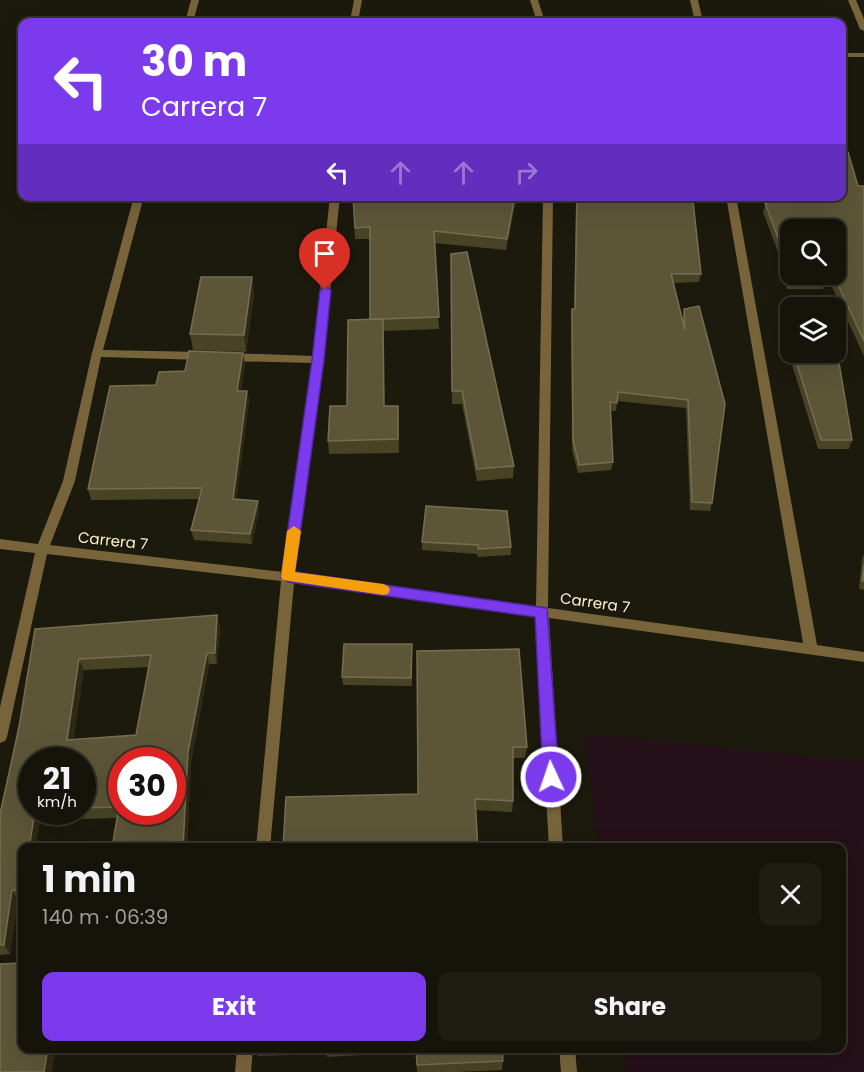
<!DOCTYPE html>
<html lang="en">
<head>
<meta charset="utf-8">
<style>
  :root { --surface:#15130a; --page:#1e1c13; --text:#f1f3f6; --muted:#9d9e9c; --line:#34322b; --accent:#7c3aed }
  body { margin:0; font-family:Poppins,sans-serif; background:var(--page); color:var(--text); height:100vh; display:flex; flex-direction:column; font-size:22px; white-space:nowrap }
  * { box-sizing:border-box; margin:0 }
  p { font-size:20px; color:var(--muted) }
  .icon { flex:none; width:33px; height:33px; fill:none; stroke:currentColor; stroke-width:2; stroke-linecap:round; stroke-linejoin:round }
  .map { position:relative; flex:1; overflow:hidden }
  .sheet { position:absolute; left:18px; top:843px; width:828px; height:210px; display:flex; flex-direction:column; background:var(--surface); border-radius:12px; box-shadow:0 6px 24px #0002,0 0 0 2px var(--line) }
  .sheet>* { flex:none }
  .guide { position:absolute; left:18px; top:18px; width:828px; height:183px; border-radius:12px; box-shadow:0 6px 24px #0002,0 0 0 2px var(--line); background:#7c3aed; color:#fff; overflow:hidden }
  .controls { position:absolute; left:780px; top:219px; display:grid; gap:12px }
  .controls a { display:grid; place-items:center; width:66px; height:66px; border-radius:12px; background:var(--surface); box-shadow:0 6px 24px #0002,0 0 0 2px var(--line); font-size:30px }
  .speed { position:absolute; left:18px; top:747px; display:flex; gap:12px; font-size:30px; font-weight:700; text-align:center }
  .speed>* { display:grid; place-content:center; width:78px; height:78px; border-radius:50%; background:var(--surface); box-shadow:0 6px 24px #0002,0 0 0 2px var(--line); line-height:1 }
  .speed small { font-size:15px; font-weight:400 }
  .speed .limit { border:9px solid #d22; background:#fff; color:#111 }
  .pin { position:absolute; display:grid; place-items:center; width:51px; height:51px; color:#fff; margin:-62px -26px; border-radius:50% 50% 50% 0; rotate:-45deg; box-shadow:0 0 6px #0007 }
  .pin .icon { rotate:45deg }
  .me { position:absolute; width:66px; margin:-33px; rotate:357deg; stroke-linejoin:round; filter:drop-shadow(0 0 4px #0008) }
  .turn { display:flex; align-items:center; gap:21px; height:126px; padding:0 24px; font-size:27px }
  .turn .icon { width:78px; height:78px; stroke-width:2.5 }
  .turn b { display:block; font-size:42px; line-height:51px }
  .lanes { display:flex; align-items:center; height:57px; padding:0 24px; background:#0003; justify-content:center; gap:30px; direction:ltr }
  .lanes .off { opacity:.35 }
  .round { display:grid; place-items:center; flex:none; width:63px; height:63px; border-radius:12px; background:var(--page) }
  .overview { display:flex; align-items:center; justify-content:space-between; height:102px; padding:0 24px }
  h1 { font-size:36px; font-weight:700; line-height:45px }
  .button { display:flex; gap:12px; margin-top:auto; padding:12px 24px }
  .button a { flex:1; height:69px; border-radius:12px; background:var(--accent); color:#fff; font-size:24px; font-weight:700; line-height:69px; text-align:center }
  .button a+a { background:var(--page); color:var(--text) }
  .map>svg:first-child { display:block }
  .green { fill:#261019 }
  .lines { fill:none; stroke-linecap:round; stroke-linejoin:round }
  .minor { fill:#78643b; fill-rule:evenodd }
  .wall { fill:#494326; fill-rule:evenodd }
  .shaded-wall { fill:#2f2a15 }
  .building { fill:#5d5538; stroke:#766e4f; stroke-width:1.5; fill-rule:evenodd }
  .route { fill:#7c3aed; stroke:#51269a; stroke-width:1.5 }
  .slow { fill:#f59e0b }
  .labels { text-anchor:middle; stroke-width:4.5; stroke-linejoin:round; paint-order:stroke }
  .street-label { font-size:15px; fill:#fcefcc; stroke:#1c190d }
</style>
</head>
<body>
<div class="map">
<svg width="864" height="1072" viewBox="0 0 864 1072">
  <rect width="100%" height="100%" fill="#1c190d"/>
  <!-- green -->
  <path class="green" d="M584 733 864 762V1072H626L623 1049 842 1048V848L598 847Z"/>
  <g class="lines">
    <!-- minor -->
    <g class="minor">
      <path d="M191 0H199L193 22H185Z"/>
      <path d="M354 0H362L358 22H350Z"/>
      <path d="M530 0H538L545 22H537Z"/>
      <path d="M690 0H698L703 22H695Z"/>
      <path d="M848 0H856L864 19V31L860 29Z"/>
      <rect x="842" y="53" width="22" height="4"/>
      <path d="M134 196H144L103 350 203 352 208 356 203 360 101 357 75 481 50 545 283 572 312 363 230 361 225 357 230 353 313 356 330 196H340L323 360 295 573 536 606 543 196H553L548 608 803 643 726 196H736L817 645 864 652V662L549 618 563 848H549L536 617 294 583 270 848H256L281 581 47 554 7 737 5 741 0 743V707L35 553 0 549V539L38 544 63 481 92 353Z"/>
      <path d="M237 1048H253L251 1072H235Z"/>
      <path d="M559 1048H575L577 1072H561Z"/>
    </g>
  </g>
  <!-- wall -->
  <g class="wall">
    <path d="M858 186H864V356L826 274H836V230H790L826 281 823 289H787L781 260 763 212 765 205 764 196H842Z"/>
    <path d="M353 196H517L506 250 434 243 439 329 383 331 384 406H398L399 453 329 454 328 441 347 406 370 319V239H355Z"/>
    <path d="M576 196H685L701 274 699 282 673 283 682 320 684 309 712 503 710 511 690 510 686 408 617 401 616 411H611L613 462 611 470 578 473 572 450 571 317 572 309H574Z"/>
    <path d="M451 254 514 466 513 478 477 481 462 404H452Z"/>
    <path d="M252 277 254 294 246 352 193 350 190 334Z"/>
    <path d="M791 352H836L852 440 849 449H818L790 358Z"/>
    <path d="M245 363 241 391H247L249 401 236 500 259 511 252 544 194 540 191 530 200 499 91 500 88 489 156 385 185 371Z"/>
    <path d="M422 542 511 547V555L478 557 477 554 422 550Z"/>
    <path d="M864 554V590L859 589 862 559Z"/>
    <path d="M217 615 220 627 217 664H209L191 763 187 848H112L117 818 40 820 22 848V900H18L10 954 0 955V814L19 727 35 629ZM149 667 136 735 73 739 84 670ZM82 760V812H32Z"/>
    <path d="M412 644V686L343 685 342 677Z"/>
    <path d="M417 651 527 747 525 758H513V801L512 812 475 810 418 794Z"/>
    <path d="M256 1048H502L503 1061 502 1070 457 1072H417L416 1052 327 1057 326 1054 258 1056Z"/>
  </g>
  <!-- shaded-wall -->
  <g class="shaded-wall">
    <path d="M515 196H517L506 250 507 239Z"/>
    <path d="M252 277 254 294 246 352 244 335Z"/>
    <path d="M243 353 245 363 239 402 237 391Z"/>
    <path d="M247 391 249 401 235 510 233 499Z"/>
    <path d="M258 501 259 511 252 544 250 534Z"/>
    <path d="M217 615 220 627 217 664 215 653Z"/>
    <path d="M207 653 209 664 191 763 187 848H183L188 752Z"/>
    <path d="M79 659 84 670 72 750 67 740Z"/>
    <path d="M35 812H36L40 820 36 848H29Z"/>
    <path d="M12 890 18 900 10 954 4 945Z"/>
    <path d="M48 1048H56L52 1072H44Z"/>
  </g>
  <!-- building -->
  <g class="building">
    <path d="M842 152H848L858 186H864V341L833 274H836V230H790V274H825L826 281 790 280 783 251 765 203 768 204 767 196H842Z"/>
    <path d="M353 196H515L507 239 434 231 439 317 383 319H370V227L355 228Z"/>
    <path d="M577 196H685L686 200 693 201 701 274H671L685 330 684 309 699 306 725 404 712 503 692 502 688 400 618 392 617 403 610 402 613 462 579 465 573 441 572 309H575Z"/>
    <path d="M467 252 514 466 477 469 462 391H452L451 254Z"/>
    <path d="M201 277H252L244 335 190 334Z"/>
    <path d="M383 319 384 406H398V439L328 441 330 406H347L348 320Z"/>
    <path d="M189 351 243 353 237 391H247L233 499 258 501 250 534 191 530 202 488 88 489 110 386 156 385 159 372 185 371Z"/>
    <path d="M836 351H837L852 440H821L793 352H836Z"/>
    <path d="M426 506 507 511 511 547 478 549V545L422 542Z"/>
    <path d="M864 565V581H862Z"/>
    <path d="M217 615 215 653H207L188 752 183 848H112L119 807 82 808V760H32V812H35L29 848H22V890H12L4 945H0V814L19 727 35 629ZM151 655 136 735 67 740 79 659ZM122 760H172V812H122Z"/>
    <path d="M344 644H412L411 678 342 677Z"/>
    <path d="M519 649 527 747H513V801L475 799 478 848H283L286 797 418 794 417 651Z"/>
    <path d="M22 963V1048H48L44 1072H0V964Z"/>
    <path d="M416 1048H502L503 1061 417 1065Z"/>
  </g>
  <!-- route -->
  <path class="route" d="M325 286 331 290 324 360 295 572 547 608 559 777 557 782 551 784 546 782 543 777 535 617 288 582 281 577 312 360 320 290Z"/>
  <!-- slow -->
  <path class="slow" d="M294 526 301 531 295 572 383 584 388 586 390 590 388 594 383 595 283 580 281 577 287 531Z"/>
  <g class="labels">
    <!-- street labels -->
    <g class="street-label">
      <text transform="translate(113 541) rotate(6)" y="5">Carrera 7</text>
      <text transform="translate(595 603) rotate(8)" y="5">Carrera 7</text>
    </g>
  </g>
</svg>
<div class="controls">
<a><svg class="icon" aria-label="search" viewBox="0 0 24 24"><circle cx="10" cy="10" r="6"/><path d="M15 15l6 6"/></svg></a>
<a><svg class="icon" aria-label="layers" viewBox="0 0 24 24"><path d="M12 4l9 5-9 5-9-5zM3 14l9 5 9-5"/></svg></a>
</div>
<div class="speed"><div>21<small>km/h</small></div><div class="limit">30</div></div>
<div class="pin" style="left:325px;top:290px;background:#d93025"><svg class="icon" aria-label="arrive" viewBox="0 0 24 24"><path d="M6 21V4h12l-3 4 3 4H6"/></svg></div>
<svg class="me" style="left:551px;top:777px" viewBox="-20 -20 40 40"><circle r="17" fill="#7c3aed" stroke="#fff" stroke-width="3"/><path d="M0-11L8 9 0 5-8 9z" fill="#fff"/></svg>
<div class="guide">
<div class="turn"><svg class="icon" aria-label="left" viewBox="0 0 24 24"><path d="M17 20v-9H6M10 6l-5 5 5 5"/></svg><div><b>30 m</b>Carrera 7</div></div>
<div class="lanes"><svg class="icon" aria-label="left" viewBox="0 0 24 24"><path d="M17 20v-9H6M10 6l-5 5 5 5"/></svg><svg class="icon off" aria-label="ahead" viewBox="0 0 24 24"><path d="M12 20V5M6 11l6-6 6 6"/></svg><svg class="icon off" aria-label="ahead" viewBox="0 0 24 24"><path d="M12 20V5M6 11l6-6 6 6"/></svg><svg class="icon off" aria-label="right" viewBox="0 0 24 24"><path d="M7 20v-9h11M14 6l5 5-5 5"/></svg></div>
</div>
<section class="sheet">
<div class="overview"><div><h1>1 min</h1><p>140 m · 06:39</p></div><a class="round"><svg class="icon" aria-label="close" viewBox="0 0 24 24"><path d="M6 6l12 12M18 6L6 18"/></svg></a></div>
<div class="button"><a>Exit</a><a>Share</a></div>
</section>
</div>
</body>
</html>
